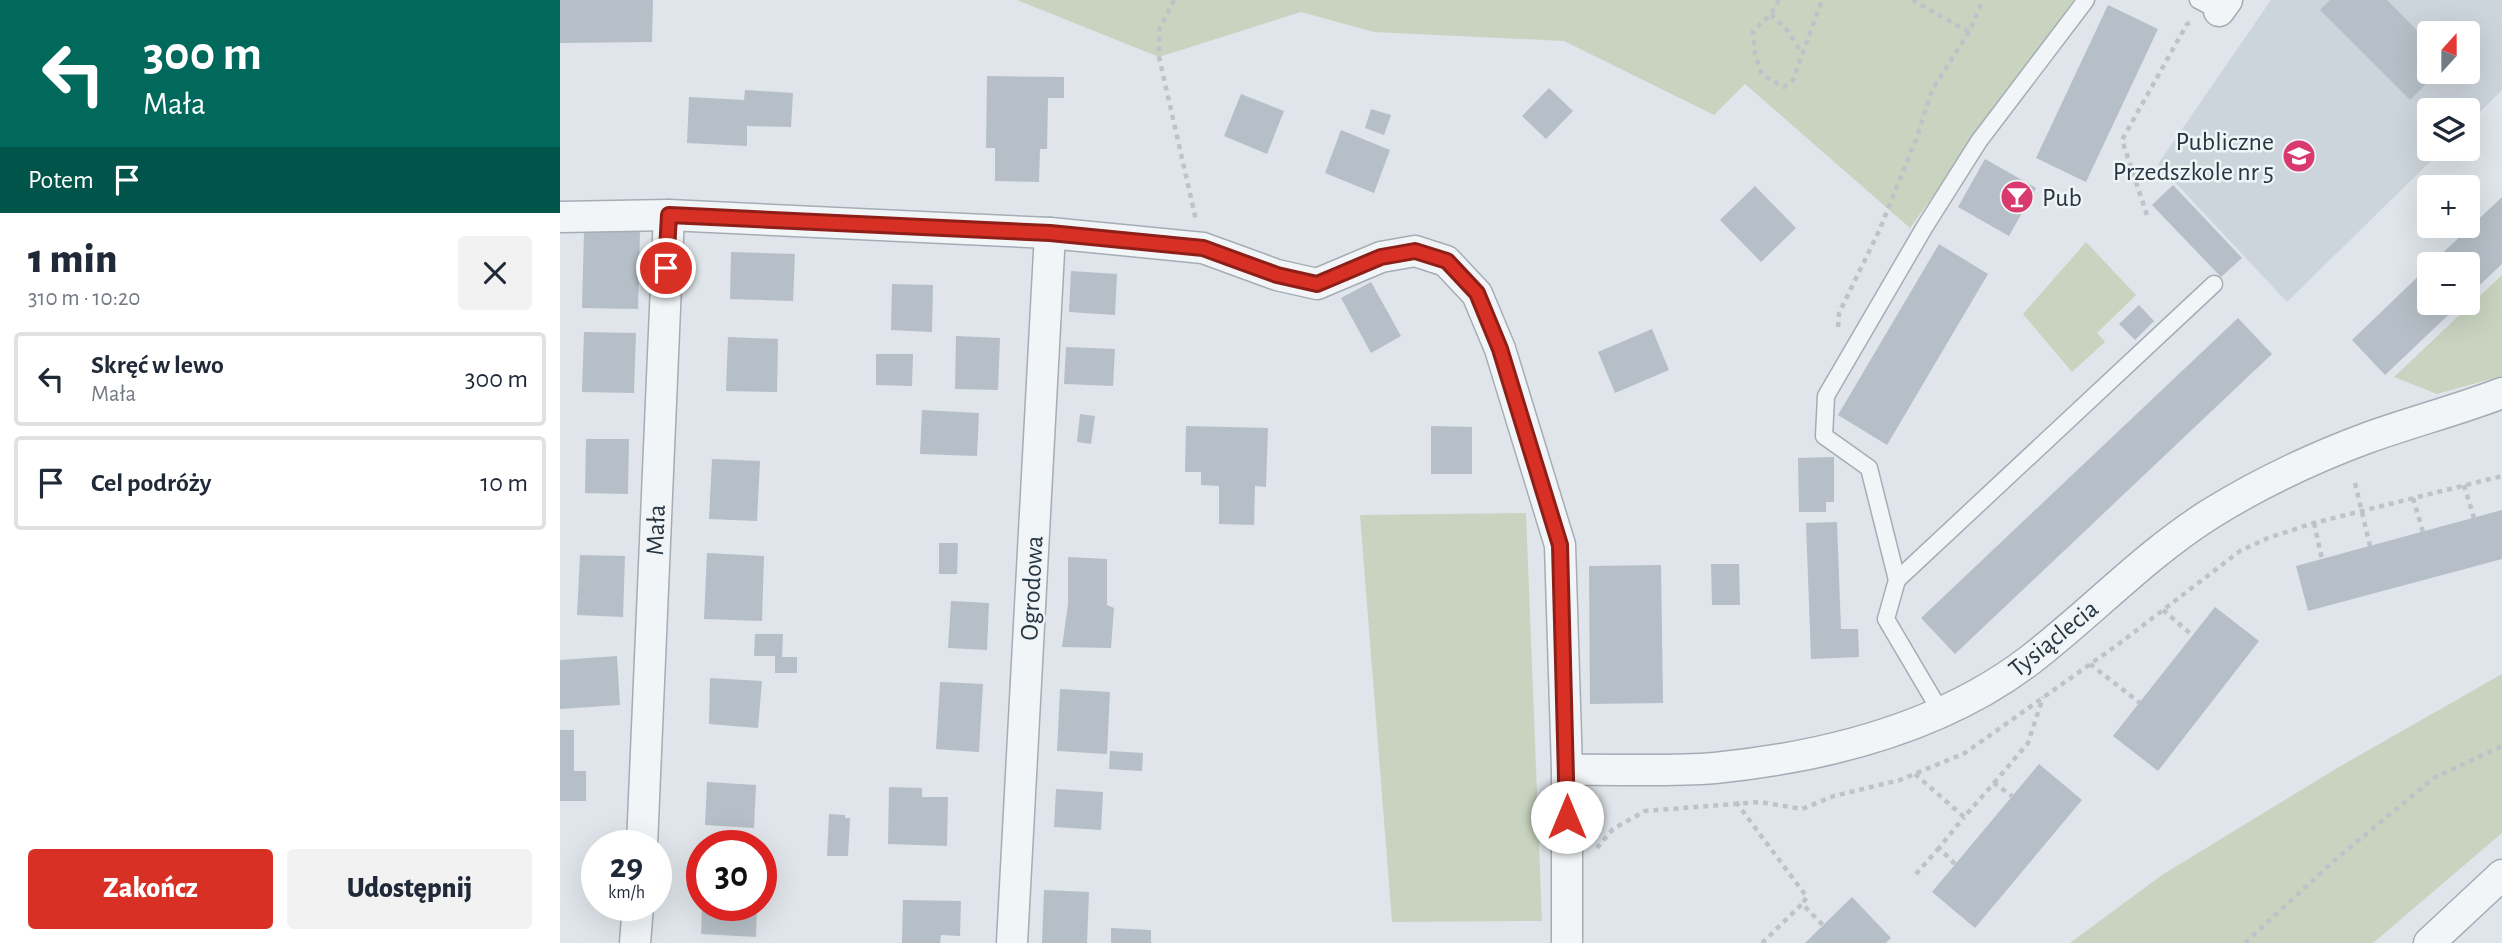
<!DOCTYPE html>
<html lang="pl">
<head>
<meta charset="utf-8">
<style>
  :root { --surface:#fff; --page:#f2f2f3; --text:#1f2937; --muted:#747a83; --line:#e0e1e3; --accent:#d93025 }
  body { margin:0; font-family:"Alegreya Sans",sans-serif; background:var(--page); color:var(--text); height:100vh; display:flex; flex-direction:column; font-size:26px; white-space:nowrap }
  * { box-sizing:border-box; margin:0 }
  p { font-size:23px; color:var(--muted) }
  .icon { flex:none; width:38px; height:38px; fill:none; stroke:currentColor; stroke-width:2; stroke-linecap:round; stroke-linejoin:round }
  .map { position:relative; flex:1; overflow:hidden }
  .details { display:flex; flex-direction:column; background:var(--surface); width:560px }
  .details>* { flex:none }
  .hud { background:#00695c; color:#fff; overflow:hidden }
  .needle { width:46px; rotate:21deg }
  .fabs { position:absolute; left:1857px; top:21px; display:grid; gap:14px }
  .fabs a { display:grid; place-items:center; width:63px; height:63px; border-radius:7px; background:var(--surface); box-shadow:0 7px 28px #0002; font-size:35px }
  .speed { position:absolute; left:21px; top:830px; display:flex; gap:14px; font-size:35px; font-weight:700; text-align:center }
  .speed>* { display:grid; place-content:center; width:91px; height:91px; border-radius:50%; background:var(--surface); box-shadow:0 7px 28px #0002; line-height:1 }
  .speed small { font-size:18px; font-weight:400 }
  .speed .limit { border:10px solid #d22; background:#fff; color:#111 }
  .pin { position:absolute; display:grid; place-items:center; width:60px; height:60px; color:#fff; margin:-30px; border:4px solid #fff; border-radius:50%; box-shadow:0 2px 7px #0007 }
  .me { position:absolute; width:77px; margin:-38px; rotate:0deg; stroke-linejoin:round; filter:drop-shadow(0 0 5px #0008) }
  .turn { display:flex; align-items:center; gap:24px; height:147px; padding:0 28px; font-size:32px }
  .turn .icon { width:91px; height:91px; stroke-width:2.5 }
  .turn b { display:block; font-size:49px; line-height:60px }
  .then { display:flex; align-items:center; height:66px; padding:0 28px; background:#0003; gap:14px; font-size:26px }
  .round { display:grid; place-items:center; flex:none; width:74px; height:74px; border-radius:7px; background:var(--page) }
  .summary { display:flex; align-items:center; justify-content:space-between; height:119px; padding:0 28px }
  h1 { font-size:42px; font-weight:800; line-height:52px }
  .cta { display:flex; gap:14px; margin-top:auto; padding:14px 28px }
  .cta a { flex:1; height:80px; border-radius:7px; background:var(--accent); color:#fff; font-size:28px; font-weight:800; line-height:80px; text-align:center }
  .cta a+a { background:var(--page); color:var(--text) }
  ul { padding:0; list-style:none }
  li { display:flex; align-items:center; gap:21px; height:94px; margin:0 14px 10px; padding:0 14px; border:4px solid var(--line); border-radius:7px }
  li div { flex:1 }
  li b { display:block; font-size:26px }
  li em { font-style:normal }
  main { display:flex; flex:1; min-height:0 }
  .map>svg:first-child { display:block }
  .built { fill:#cdd5dc; fill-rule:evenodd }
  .green { fill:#c8d4c0 }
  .building { fill:#b6bfc7 }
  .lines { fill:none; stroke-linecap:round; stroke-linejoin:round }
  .service-casing { stroke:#a4adb4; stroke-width:19 }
  .minor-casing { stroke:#a4adb4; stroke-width:33 }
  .path { stroke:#bdc3c8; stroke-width:4.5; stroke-dasharray:5 5; stroke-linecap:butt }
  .service { stroke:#f2f5f7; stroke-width:16 }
  .minor { stroke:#f2f5f7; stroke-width:30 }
  .route-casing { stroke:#8d1f18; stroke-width:18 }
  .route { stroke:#d93025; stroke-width:12 }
  .labels { text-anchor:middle; stroke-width:5; stroke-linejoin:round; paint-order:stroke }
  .poi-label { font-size:26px; fill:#273542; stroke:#eff4f7; text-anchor:end }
  .street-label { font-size:26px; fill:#273542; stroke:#eff4f7 }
</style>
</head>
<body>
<main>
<section class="details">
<div class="hud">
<div class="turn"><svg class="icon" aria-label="left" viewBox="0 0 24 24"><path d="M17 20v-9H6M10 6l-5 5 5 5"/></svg><div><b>300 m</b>Mała</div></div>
<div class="then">Potem<svg class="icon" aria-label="arrive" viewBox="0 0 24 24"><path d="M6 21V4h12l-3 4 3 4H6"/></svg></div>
</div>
<div class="summary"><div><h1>1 min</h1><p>310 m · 10:20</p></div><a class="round"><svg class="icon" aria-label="close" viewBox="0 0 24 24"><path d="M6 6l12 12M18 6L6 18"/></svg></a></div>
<ul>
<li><svg class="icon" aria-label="left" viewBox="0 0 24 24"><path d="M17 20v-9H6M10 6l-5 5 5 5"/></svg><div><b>Skręć w lewo</b><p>Mała</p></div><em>300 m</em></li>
<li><svg class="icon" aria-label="arrive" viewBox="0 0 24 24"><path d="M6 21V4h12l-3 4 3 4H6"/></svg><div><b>Cel podróży</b></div><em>10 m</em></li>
</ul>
<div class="cta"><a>Zakończ</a><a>Udostępnij</a></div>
</section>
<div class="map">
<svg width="1942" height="943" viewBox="0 0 1942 943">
  <rect width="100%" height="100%" fill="#dfe5ea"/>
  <!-- built -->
  <path class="built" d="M1711 0H1942V90L1908 124V110H1869V149H1883L1727 302 1598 164ZM1869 33H1908V72H1869Z"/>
  <!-- green -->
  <g class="green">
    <path d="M457 0H1514L1350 228 1185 84 1154 115 1004 41 814 32 741 12 599 57Z"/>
    <path d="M1526 242 1576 295 1537 333 1545 342 1512 372 1463 314Z"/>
    <path d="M1942 275V376L1877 394 1834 377Z"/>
    <path d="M966 513 982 921 832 922 800 515Z"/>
    <path d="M1942 674V833L1813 943H1510L1602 875 1779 767Z"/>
  </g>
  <!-- building -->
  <g class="building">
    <path d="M0 0H93L92 42 0 43Z"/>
    <path d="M1770 0H1827L1869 42V72H1878L1850 100 1760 10Z"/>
    <path d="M1548 5 1598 29 1526 182 1476 158Z"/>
    <path d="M427 76 504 77V98H488L487 149H480L479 182 435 181V148H426Z"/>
    <path d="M989 88 1013 111 986 139 962 116Z"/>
    <path d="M185 90 233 93 231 127 187 126V146L127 143 129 97 184 100Z"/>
    <path d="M681 94 724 111 707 154 664 136Z"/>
    <path d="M811 109 831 115 824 135 805 128Z"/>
    <path d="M781 130 830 150 814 193 765 173Z"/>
    <path d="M1425 159 1476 188 1449 236 1398 207Z"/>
    <path d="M1613 185 1682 258 1661 277 1592 205Z"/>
    <path d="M1195 186 1236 228 1201 262 1160 220Z"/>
    <path d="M1942 197V264L1908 296V264H1871Z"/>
    <path d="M24 231 80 232 78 309 22 308Z"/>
    <path d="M1379 244 1428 274 1327 445 1278 415Z"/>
    <path d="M171 252 235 254 233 301 170 299Z"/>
    <path d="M1869 266V303H1901L1825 375 1792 340Z"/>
    <path d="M511 271 557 274 555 315 509 312Z"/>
    <path d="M811 282 841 336 811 353 781 298Z"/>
    <path d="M332 284 373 285 372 332 331 330Z"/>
    <path d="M1579 305 1594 321 1575 340 1559 324Z"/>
    <path d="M1678 318 1712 354 1395 654 1361 618Z"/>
    <path d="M1092 329 1109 370 1055 393 1038 352Z"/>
    <path d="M24 332 76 333 74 393 22 392Z"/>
    <path d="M396 336 440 338 438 390 395 389Z"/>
    <path d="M168 337 218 339 217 392 166 391Z"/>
    <path d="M506 347 555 349 553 386 504 384Z"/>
    <path d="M316 354H353L352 386 316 385Z"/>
    <path d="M362 410 419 413 417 456 360 454Z"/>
    <path d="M520 414 535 416 531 444 517 442Z"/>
    <path d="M626 426 708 428 706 487 695 486 694 525 659 524V486L641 485V472H625Z"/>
    <path d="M871 426 912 427V474H871Z"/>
    <path d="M26 439H69L68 494 25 493Z"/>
    <path d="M1274 457V502H1266V512H1239L1238 458Z"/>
    <path d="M152 459 200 461 197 521 149 519Z"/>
    <path d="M1942 510V559L1748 611 1736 566Z"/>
    <path d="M1277 522 1281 629H1298L1299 657 1251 659 1246 523Z"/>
    <path d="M379 543H398L397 574H379Z"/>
    <path d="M147 553 204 556 202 621 144 619Z"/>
    <path d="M20 555 65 556 63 617 17 615Z"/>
    <path d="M508 557 547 559V605L554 608 551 648 502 647 508 604Z"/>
    <path d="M1151 564H1179L1180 605H1152Z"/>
    <path d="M1101 565 1103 703 1030 704 1029 566Z"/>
    <path d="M391 601 429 603 427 650 388 648Z"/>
    <path d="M1655 607 1699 641 1598 771 1553 736Z"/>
    <path d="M195 634H223L222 657H237V673H215V656H194Z"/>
    <path d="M57 656 60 705 0 709V660Z"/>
    <path d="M150 678 202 681 198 728 149 724Z"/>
    <path d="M380 682 423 684 419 752 376 749Z"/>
    <path d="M500 689 550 692 547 754 497 751Z"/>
    <path d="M0 730H14V771H26V801H0Z"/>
    <path d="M550 751 583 753 582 771 549 769Z"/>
    <path d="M1479 764 1522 800 1415 928 1372 892Z"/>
    <path d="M147 782 196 785 194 828 145 825Z"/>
    <path d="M329 787 362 788V797H388L387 846 328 844Z"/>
    <path d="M496 789 543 792 541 830 494 827Z"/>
    <path d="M269 814 285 815V818H290L288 856H267Z"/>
    <path d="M484 890 529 892 527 943H482Z"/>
    <path d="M1292 897 1331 938 1326 943H1245Z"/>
    <path d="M343 900 401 901 400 936 381 935 380 943H342Z"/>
    <path d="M142 905H197L196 937 141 934Z"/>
    <path d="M551 928 591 930V943H551Z"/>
  </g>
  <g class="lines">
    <defs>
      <g id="service">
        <path d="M1638 0 1659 11"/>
        <path d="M1337 580 1309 468 1264 436 1266 396 1364 228 1419 141 1526 0"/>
        <path d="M1382 714 1326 619 1337 580 1654 284"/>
      </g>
      <g id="minor">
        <path d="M1659 11 1667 0"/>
        <path d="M0 217 109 215 490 233 643 248 717 275 757 284 821 257 855 251 886 261 917 294 940 349 1000 545 1007 770V943"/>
        <path d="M1007 770C1055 769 1106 772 1155 768 1265 757 1381 728 1470 660 1531 613 1585 555 1650 514 1700 483 1753 458 1807 438 1851 422 1898 410 1942 393"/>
        <path d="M82 845 109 215"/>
        <path d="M75 943 78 905"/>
        <path d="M452 943 490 233"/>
        <path d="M1869 943 1942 875"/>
      </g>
    </defs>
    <!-- service casing -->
    <use href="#service" class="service-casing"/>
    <!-- minor casing -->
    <use href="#minor" class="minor-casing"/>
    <!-- path -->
    <g class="path">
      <path d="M614 0 599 30V57L636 220"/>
      <path d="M1219 0 1211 14 1193 31 1195 54 1202 75 1224 87 1233 80 1262 0"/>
      <path d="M1352 0 1409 32"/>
      <path d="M1211 14 1227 30 1242 53"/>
      <path d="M1587 215 1562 140 1627 24 1632 22"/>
      <path d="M1278 327 1279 313 1319 231 1357 137 1372 90 1409 32 1423 0"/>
      <path d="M1795 483 1810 546"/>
      <path d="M1904 485 1914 518"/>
      <path d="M1853 498 1863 532"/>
      <path d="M1754 523 1762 559"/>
      <path d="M1603 610 1632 635"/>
      <path d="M1530 664 1580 703"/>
      <path d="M1355 774 1404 817 1434 783 1452 796"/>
      <path d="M1434 783 1468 743 1483 697"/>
      <path d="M1176 802 1247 897 1242 904"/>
      <path d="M1037 848 1053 829 1085 811 1200 802 1242 809 1274 796 1340 780 1405 753 1560 643 1680 551 1708 538 1754 523 1942 476"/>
      <path d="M1395 864 1379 848 1404 817"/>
      <path d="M1356 874 1379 848"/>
      <path d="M1202 943 1242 904 1263 925"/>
      <path d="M1685 943 1777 858 1874 778 1942 746"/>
    </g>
    <!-- service -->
    <use href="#service" class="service"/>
    <!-- minor -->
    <use href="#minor" class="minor"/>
  </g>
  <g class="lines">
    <defs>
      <path id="route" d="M106 268 109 215 490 233 643 248 717 275 757 284 821 257 855 251 887 261 917 293 940 349 1000 545 1007 817"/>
    </defs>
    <!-- route casing -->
    <use href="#route" class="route-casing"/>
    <!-- route -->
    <use href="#route" class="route"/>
  </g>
  <!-- icons -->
  <defs>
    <symbol id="school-disc" viewBox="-11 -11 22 22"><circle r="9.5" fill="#d83a6e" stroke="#eff4f7"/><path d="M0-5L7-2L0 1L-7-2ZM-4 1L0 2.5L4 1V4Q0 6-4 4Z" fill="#fff"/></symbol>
    <symbol id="bar-disc" viewBox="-11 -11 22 22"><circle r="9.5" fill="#d83a6e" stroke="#eff4f7"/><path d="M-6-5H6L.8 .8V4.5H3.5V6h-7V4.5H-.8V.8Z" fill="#fff"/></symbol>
  </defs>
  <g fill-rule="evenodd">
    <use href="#school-disc" x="1720" y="137" width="38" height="38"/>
    <use href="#bar-disc" x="1438" y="178" width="38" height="38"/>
  </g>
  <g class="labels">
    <!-- poi labels -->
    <g class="poi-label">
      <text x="1714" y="150">Publiczne<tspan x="1714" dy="30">Przedszkole nr 5</tspan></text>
      <text x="1482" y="206" text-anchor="start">Pub</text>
    </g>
    <!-- street labels -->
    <g class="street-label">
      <text transform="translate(95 530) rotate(-88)" y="9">Mała</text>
      <text transform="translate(471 588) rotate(-87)" y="9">Ogrodowa</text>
      <text transform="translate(1493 638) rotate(-39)" y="9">Tysiąclecia</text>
    </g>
  </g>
</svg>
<div class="fabs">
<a><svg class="needle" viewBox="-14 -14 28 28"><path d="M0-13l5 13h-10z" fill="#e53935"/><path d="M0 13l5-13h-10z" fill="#747a83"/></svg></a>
<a><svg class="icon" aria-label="layers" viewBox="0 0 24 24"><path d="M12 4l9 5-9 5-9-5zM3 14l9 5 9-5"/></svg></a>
<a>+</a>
<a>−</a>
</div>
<div class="speed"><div>29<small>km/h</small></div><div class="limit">30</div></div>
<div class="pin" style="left:106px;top:268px;background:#d93025"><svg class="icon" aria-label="arrive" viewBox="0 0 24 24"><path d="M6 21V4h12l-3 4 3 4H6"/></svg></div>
<svg class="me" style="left:1007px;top:817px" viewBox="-20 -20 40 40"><circle r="19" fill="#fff"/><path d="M0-13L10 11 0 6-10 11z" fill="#d93025"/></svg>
</div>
</main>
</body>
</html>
